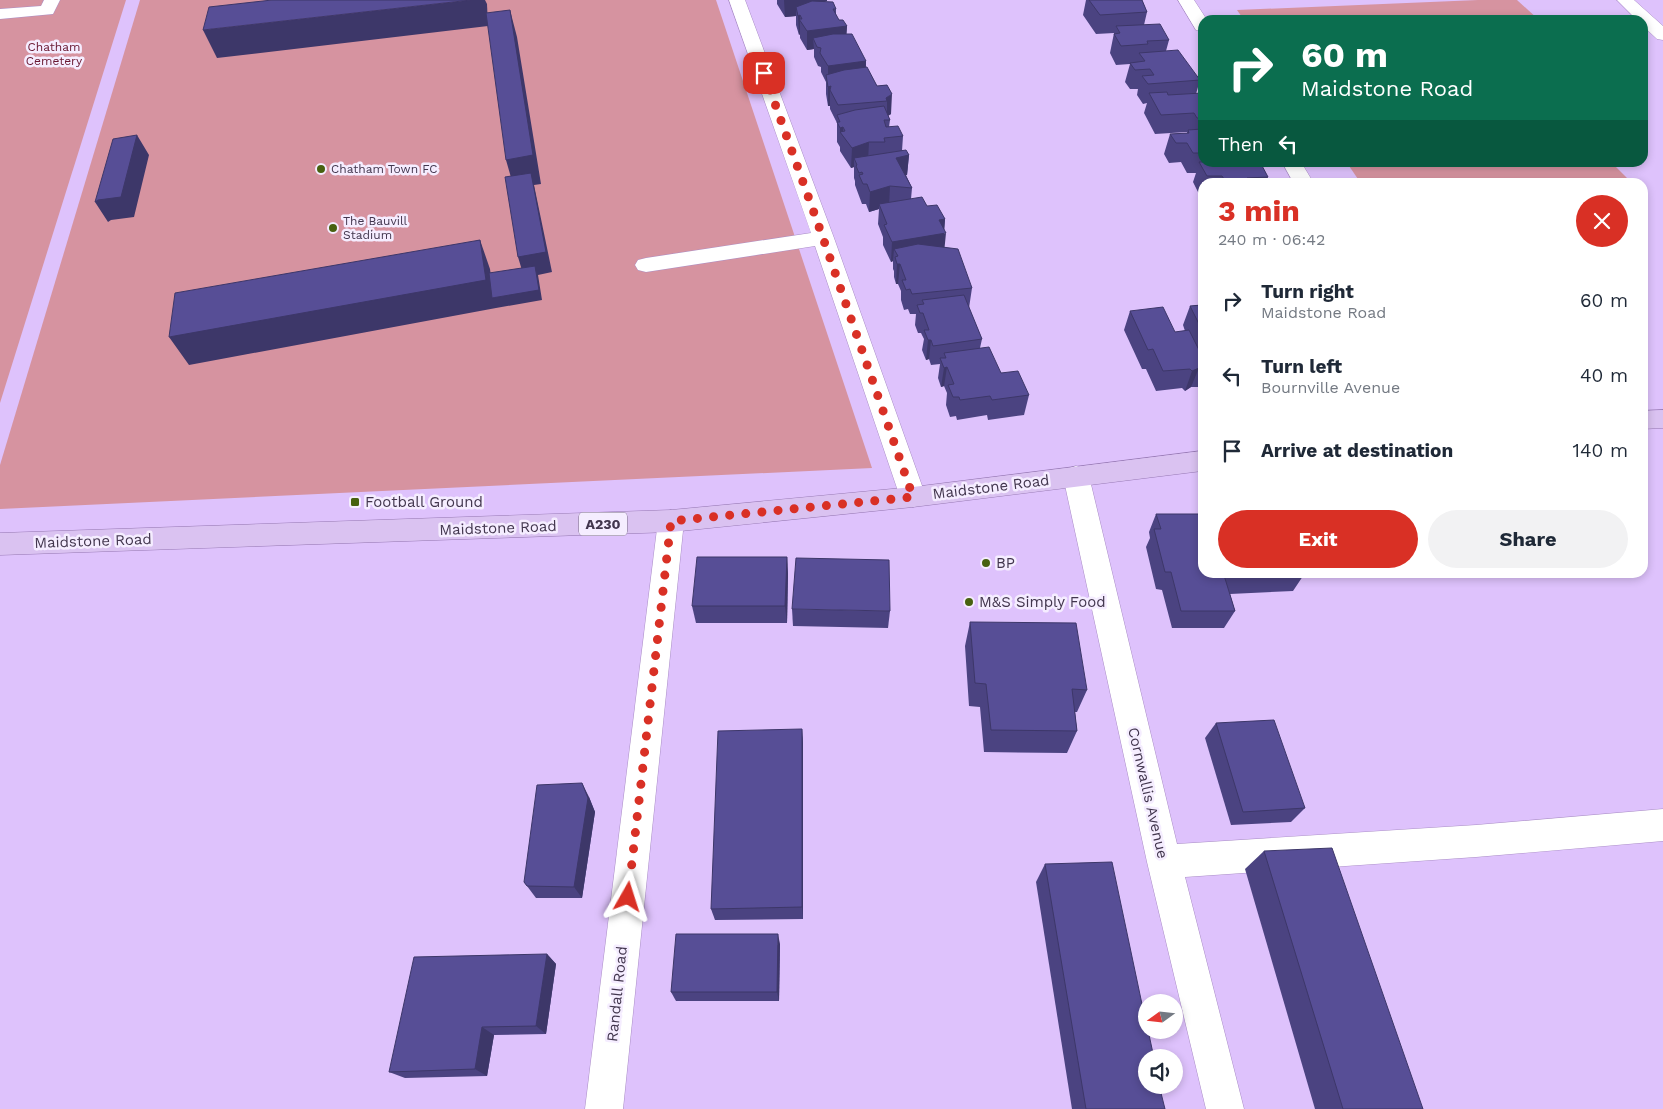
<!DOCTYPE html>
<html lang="en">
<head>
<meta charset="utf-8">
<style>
  :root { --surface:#fff; --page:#f2f2f3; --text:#1f2937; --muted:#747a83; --accent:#d93025 }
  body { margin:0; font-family:"Work Sans",sans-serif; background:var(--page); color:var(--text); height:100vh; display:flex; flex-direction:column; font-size:19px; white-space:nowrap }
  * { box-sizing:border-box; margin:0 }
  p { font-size:16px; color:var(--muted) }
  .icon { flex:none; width:28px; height:28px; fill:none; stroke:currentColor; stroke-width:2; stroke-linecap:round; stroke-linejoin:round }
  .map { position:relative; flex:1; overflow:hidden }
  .sheet { position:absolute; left:1198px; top:178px; width:450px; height:400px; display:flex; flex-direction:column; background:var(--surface); border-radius:15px; box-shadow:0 2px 8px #0003 }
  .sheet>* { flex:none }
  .hud { position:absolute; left:1198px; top:15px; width:450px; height:152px; border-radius:15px; box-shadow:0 2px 8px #0003; background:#0b6e4f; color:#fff; overflow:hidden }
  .needle { width:32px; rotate:255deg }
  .tools { position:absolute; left:1138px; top:994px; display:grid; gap:10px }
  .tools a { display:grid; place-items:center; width:45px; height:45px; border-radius:50%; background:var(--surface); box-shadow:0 2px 8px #0003; font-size:25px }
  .pin { position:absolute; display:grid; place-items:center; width:42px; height:42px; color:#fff; margin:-21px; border-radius:10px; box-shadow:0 2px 8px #0006 }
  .me { position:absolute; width:55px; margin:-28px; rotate:6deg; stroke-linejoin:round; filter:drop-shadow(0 0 4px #0008) }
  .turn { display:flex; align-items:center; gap:18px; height:105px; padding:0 20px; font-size:22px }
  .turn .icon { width:65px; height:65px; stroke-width:2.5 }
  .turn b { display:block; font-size:35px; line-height:42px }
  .then { display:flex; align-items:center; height:48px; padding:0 20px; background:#0003; gap:10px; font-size:19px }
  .round { display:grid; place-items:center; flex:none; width:52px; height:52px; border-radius:26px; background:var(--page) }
  .overview { display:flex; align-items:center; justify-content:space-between; height:85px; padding:0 20px }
  h1 { font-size:30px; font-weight:700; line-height:38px; color:var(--accent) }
  .primary-button { display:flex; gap:10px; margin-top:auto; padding:10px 20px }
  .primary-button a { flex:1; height:58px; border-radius:30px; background:var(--accent); color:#fff; font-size:20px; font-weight:700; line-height:58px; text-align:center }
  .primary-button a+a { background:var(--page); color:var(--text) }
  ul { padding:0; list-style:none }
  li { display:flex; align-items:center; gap:15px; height:75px; padding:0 20px }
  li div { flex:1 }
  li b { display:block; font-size:19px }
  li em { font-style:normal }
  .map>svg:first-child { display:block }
  .green { fill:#d693a0 }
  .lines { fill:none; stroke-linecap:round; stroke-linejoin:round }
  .minor-casing { stroke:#a98dc5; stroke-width:1 }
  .major-casing { stroke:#9577b2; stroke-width:1 }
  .minor { fill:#fff; fill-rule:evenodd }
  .major { fill:#dac2f1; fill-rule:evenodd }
  .wall { fill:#4b4381 }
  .shaded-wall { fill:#3d3769 }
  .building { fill:#574e96; stroke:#3d3769 }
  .route { stroke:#d93025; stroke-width:9; stroke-dasharray:0 16.2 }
  .poi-dot { fill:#476110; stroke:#f5edff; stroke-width:2 }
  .labels { text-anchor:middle; stroke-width:5; stroke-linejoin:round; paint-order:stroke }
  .far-park-label { font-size:12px; fill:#681630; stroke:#f5edff }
  .far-poi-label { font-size:12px; fill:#42364e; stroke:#f5edff; text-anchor:start }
  .shield { fill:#f5edff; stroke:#786d83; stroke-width:1 }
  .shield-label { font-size:14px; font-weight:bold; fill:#42364e }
  .street-label { font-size:15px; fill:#42364e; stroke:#f5edff }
  .poi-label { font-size:15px; fill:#42364e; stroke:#f5edff; text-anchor:start }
</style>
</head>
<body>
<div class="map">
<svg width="1663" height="1109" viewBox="0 0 1663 1109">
  <rect width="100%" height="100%" fill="#dec2fc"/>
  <!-- green -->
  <g class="green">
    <path d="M0 0H126L0 403Z"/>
    <path d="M140 0H716L872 468 0 509V465Z"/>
    <path d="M1478 0H1517L1539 20H1244L1237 10Z"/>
    <path d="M1347 163H1612L1631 182H1360Z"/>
  </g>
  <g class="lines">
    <defs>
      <g id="minor">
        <path d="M44 0H60L53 14 0 19V9L41 6Z"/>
        <path d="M729 0H745L834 238 926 497 922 504 913 507 904 504 900 497 815 246 646 272 638 270 635 265 638 260 646 258 811 233Z"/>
        <path d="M1178 0H1194L1207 20H1202V31L1196 30Z"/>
        <path d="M1617 0H1634L1663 26V40L1657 39 1642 25V20H1637Z"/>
        <path d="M1282 162H1301L1313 182H1293Z"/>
        <path d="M1076 466 1085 469 1089 476 1177 844 1476 825 1663 809V841L1476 857 1185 877 1244 1109H1206L1147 862 1063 476 1067 469Z"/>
        <path d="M671 510 680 514 684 521 623 1109H585L658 521 662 514Z"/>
      </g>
      <g id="major">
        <path d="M1663 410V428L1642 429V411Z"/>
        <path d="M1202 451V471L913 507 671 532 0 555V533L671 510 913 487Z"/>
      </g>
    </defs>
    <!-- minor casing -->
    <use href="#minor" class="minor-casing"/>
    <!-- major casing -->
    <use href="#major" class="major-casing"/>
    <!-- minor -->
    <use href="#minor" class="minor"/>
    <!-- major -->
    <use href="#major" class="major"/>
  </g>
  <!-- wall -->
  <g class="wall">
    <path d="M777 0H827L825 2 836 9V16L839 20 847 26 846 34 866 61V67L877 86 887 85 891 114 888 116 890 120 889 127 903 136 902 151 909 155 907 175H906L912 188 911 199 927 206 945 219 944 230V247L972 288 969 308 982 339 980 348 1001 373 1029 395 1024 415 988 420 987 415 957 420 956 416 950 417 946 405 947 393 944 386 941 387 938 378 940 364 931 365 929 359 926 360 922 350 924 339 921 333H918L915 325 916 314H910L908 309 904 310 901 300V291L898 284H896L894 277V271L893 269V261L891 262 883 245V237L878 224 879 209 869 212 866 204H862L855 185V181L854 178V167L851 168 840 151V147L837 142V123L830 109V106H828L826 94V82L821 72V67L818 66 814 57V49L807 50 800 38V34L799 35 796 25V16L785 17 777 4Z"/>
    <path d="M1086 0H1142L1147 12 1144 25 1169 40 1166 51 1200 80 1196 94 1202 93V162L1268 177 1266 182H1271H1202V196H1200L1193 182 1196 173H1187L1181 162 1169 163 1164 154 1170 134 1187 133V132L1155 134 1144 113 1147 103 1143 104 1137 95 1138 89H1130L1125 82 1130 64 1116 65 1110 53 1114 33 1096 34 1083 15Z"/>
    <path d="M1202 305V382L1200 387H1191L1185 391 1182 388 1156 391 1146 369H1142L1124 330 1130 311 1175 332 1185 331 1183 325 1190 306Z"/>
    <path d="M1156 514 1202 572 1305 573 1293 591 1230 594 1235 611 1224 628H1172L1162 590 1156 589 1146 547 1150 538 1149 532Z"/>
    <path d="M787 557 788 574 787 623H696L692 606Z"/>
    <path d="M792 609 890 611 888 628 793 626Z"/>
    <path d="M970 622 1087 690 1077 712H1075L1077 731 1067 753 984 752 980 707 969 706 965 646Z"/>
    <path d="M1216 723 1305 808 1291 822 1231 825 1205 738Z"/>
    <path d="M802 729 803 744V919L715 920 711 909Z"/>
    <path d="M589 797 595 812 582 898H536L524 882Z"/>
    <path d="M1264 851 1423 1109H1315L1245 869Z"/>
    <path d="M1045 864 1165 1109H1072L1036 882Z"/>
    <path d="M780 944 779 1001H676L671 992Z"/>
    <path d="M547 954 556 964 546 1034 494 1035 487 1076 405 1078 389 1072Z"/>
  </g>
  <!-- shaded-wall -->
  <g class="shaded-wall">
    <path d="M471 0H485L487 4 488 26 217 58 203 30Z"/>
    <path d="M784 0H827V1H825L826 13 800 16V34L799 35 798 16 796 7V16L785 17Z"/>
    <path d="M510 10 517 37 541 184 534 185 552 272 538 275 542 300 496 308 189 365 169 337 480 240 490 269 494 298 524 277 518 257 514 188 506 160Z"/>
    <path d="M847 26 846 45 813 38 814 49 807 50V31Z"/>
    <path d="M866 61 865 80 828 85V66Z"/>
    <path d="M831 86 830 90V106H828V87Z"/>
    <path d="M892 94 891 114 887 116V101L886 98Z"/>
    <path d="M843 127V136L840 132V128Z"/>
    <path d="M137 135 149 155 134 217 111 220 108 222 95 202Z"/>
    <path d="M869 142 868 161 854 158V167L851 168 852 148Z"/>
    <path d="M909 155 907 175 894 177 896 158Z"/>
    <path d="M890 186 889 206 879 204V209L869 212 870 192Z"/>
    <path d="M945 219 944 234 946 233 944 253 898 256 894 249 893 261 891 262 892 242 939 220Z"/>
    <path d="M897 264H900L898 284H896Z"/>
    <path d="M928 340H931L929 359 926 360Z"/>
    <path d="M947 367 944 386 941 387 944 368Z"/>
    <path d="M1199 368 1191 387 1185 391 1192 371Z"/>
    <path d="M787 557 788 574 787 623 785 606Z"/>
    <path d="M802 729 803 744V919L802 907Z"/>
    <path d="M582 783 589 797 595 812 582 898 574 887Z"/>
    <path d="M778 934 780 944 779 1001 777 992Z"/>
    <path d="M547 954 556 964 546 1034 536 1026Z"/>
    <path d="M482 1027 494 1035 487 1076 475 1069Z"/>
  </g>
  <!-- building -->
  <g class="building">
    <path d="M272 0H471L203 30 209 7Z"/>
    <path d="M1089 0H1142L1147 12 1100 15Z"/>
    <path d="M812 1 833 2 836 9H833L839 20H843L847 26 807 31 799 19H802L800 15 798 16 796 7Z"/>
    <path d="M510 10 533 155 506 160 486 13Z"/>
    <path d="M1160 24 1169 40 1147 41 1148 44 1121 46 1114 34 1120 33 1116 26Z"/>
    <path d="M833 34H852L866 61 828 66 820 53 821 48 817 47 813 38Z"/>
    <path d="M1178 50 1200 80 1148 84 1142 76 1154 75 1150 69 1135 70 1130 63 1145 61 1139 53Z"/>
    <path d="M867 67 877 86 887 85 892 94 886 98 887 101 838 105 830 90 831 86 828 87 826 75 844 70Z"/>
    <path d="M1167 92 1168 95 1202 93V118H1197L1194 113 1161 115 1149 93Z"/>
    <path d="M884 106 890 120H884L886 127 898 126 903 136 884 138 885 142H869L852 148 840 132 845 131 843 127 840 128 837 122H840L837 115 855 110Z"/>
    <path d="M1202 129V153H1193L1187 143H1176L1170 134 1189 133 1188 130Z"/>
    <path d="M137 135 121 197 98 200 95 202 113 139Z"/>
    <path d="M906 150 909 155 896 158 912 188 890 186 870 192 867 184H863L859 175 863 174 862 172 859 173 856 166 857 165 854 158Z"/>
    <path d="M1199 162H1260L1268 177 1247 178 1249 181 1226 182 1222 176H1207Z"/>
    <path d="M531 173 546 252 518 257 505 177Z"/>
    <path d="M922 197 927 206 937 205 945 219 939 220 946 233 892 242 884 225 887 224 879 204Z"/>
    <path d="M480 240 486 280 169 337 175 293Z"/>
    <path d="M918 244 958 249 972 288 912 294 910 289 906 290 902 280H906L900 264H897L895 257 898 256 894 249Z"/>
    <path d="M535 266 539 290 492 298 489 273Z"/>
    <path d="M964 295 982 339 933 346 931 340H928L924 330H929L923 313H920L917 305 924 304 922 300Z"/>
    <path d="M1202 305V330L1190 306Z"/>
    <path d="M1163 307 1175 332 1189 330 1202 356V368H1199L1192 371 1190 369 1163 371 1153 349 1148 350 1130 311Z"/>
    <path d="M989 347 1001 373 1018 371 1029 395 992 400 990 396 960 400 959 397H953L948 385 954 384 947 367 944 368 940 358H946L944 353Z"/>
    <path d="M1156 514H1202V572H1223L1235 611H1181L1171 572H1165L1154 529H1161Z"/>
    <path d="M697 557H787L785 606H692Z"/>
    <path d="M796 558 889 560 890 611 792 609Z"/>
    <path d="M1234 572H1305V573L1235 576Z"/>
    <path d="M970 622 1076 623 1087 690 1072 689 1077 731 991 730 986 684 975 683Z"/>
    <path d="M1274 720 1305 808 1243 812 1216 723Z"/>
    <path d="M802 729V907L711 909 718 731Z"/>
    <path d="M582 783 588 798 574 887 527 886 524 882 537 785Z"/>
    <path d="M1332 848 1423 1109H1343L1264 851Z"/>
    <path d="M1112 862 1146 1023V1030H1148L1154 1058H1146V1085H1159L1165 1109H1086L1045 864Z"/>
    <path d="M676 934H778L777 992H671Z"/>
    <path d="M547 954 536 1026 482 1027 475 1069 389 1072 414 957Z"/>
  </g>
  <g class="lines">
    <!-- route -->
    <path class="route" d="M628 897 671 521 913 497 823 238 764 73"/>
  </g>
  <!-- markers -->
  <g class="poi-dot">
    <circle cx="321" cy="169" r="5"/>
    <circle cx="333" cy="228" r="5"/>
    <rect x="350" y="497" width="10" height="10" rx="2.5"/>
    <circle cx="986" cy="563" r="5"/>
    <circle cx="969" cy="602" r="5"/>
  </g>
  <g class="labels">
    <!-- far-park labels -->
    <g class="far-park-label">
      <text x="54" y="51">Chatham<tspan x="54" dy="14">Cemetery</tspan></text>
    </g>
    <!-- far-poi labels -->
    <g class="far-poi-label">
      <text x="331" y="173">Chatham Town FC</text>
      <text x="343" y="225">The Bauvill<tspan x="343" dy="14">Stadium</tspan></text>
    </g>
    <!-- shield labels -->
    <rect class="shield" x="579" y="512.5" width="48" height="23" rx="4"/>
    <g class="shield-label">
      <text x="603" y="529">A230</text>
    </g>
    <!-- street labels -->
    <g class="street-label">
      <text transform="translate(991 487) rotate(-7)" y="5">Maidstone Road</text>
      <text transform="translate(498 528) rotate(-2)" y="5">Maidstone Road</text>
      <text transform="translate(93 541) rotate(-2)" y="5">Maidstone Road</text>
      <text transform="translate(1148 793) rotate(77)" y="5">Cornwallis Avenue</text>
      <text transform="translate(617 994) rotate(-84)" y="5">Randall Road</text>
    </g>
    <!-- poi labels -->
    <g class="poi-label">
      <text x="365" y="507">Football Ground</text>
      <text x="996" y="568">BP</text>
      <text x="979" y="607">M&amp;S Simply Food</text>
    </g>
  </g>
</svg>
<div class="tools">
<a><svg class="needle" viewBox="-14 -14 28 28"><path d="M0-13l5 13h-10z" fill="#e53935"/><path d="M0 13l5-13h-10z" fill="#747a83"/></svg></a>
<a><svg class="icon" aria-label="sound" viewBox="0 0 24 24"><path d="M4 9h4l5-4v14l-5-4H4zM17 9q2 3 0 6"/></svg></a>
</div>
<div class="pin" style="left:764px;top:73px;background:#d93025"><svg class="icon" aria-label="arrive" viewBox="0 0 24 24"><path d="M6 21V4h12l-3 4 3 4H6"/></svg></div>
<svg class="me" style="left:628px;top:897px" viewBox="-20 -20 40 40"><path d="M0-17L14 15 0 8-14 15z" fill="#d93025" stroke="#fff" stroke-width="4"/></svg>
<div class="hud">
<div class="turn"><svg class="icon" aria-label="right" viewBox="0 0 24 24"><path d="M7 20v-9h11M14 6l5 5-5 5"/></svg><div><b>60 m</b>Maidstone Road</div></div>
<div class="then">Then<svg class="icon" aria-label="left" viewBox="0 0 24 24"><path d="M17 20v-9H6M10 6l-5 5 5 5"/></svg></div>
</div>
<section class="sheet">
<div class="overview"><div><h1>3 min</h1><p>240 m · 06:42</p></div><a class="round" style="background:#d93025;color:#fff"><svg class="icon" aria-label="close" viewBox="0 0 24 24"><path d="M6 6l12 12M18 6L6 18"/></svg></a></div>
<ul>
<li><svg class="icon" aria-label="right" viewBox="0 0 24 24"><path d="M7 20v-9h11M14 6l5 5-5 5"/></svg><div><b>Turn right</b><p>Maidstone Road</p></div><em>60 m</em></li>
<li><svg class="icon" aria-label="left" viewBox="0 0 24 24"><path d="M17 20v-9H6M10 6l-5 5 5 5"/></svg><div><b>Turn left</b><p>Bournville Avenue</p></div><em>40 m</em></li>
<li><svg class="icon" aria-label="arrive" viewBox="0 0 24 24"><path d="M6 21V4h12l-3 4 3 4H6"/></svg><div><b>Arrive at destination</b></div><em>140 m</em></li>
</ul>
<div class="primary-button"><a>Exit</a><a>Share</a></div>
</section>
</div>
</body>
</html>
